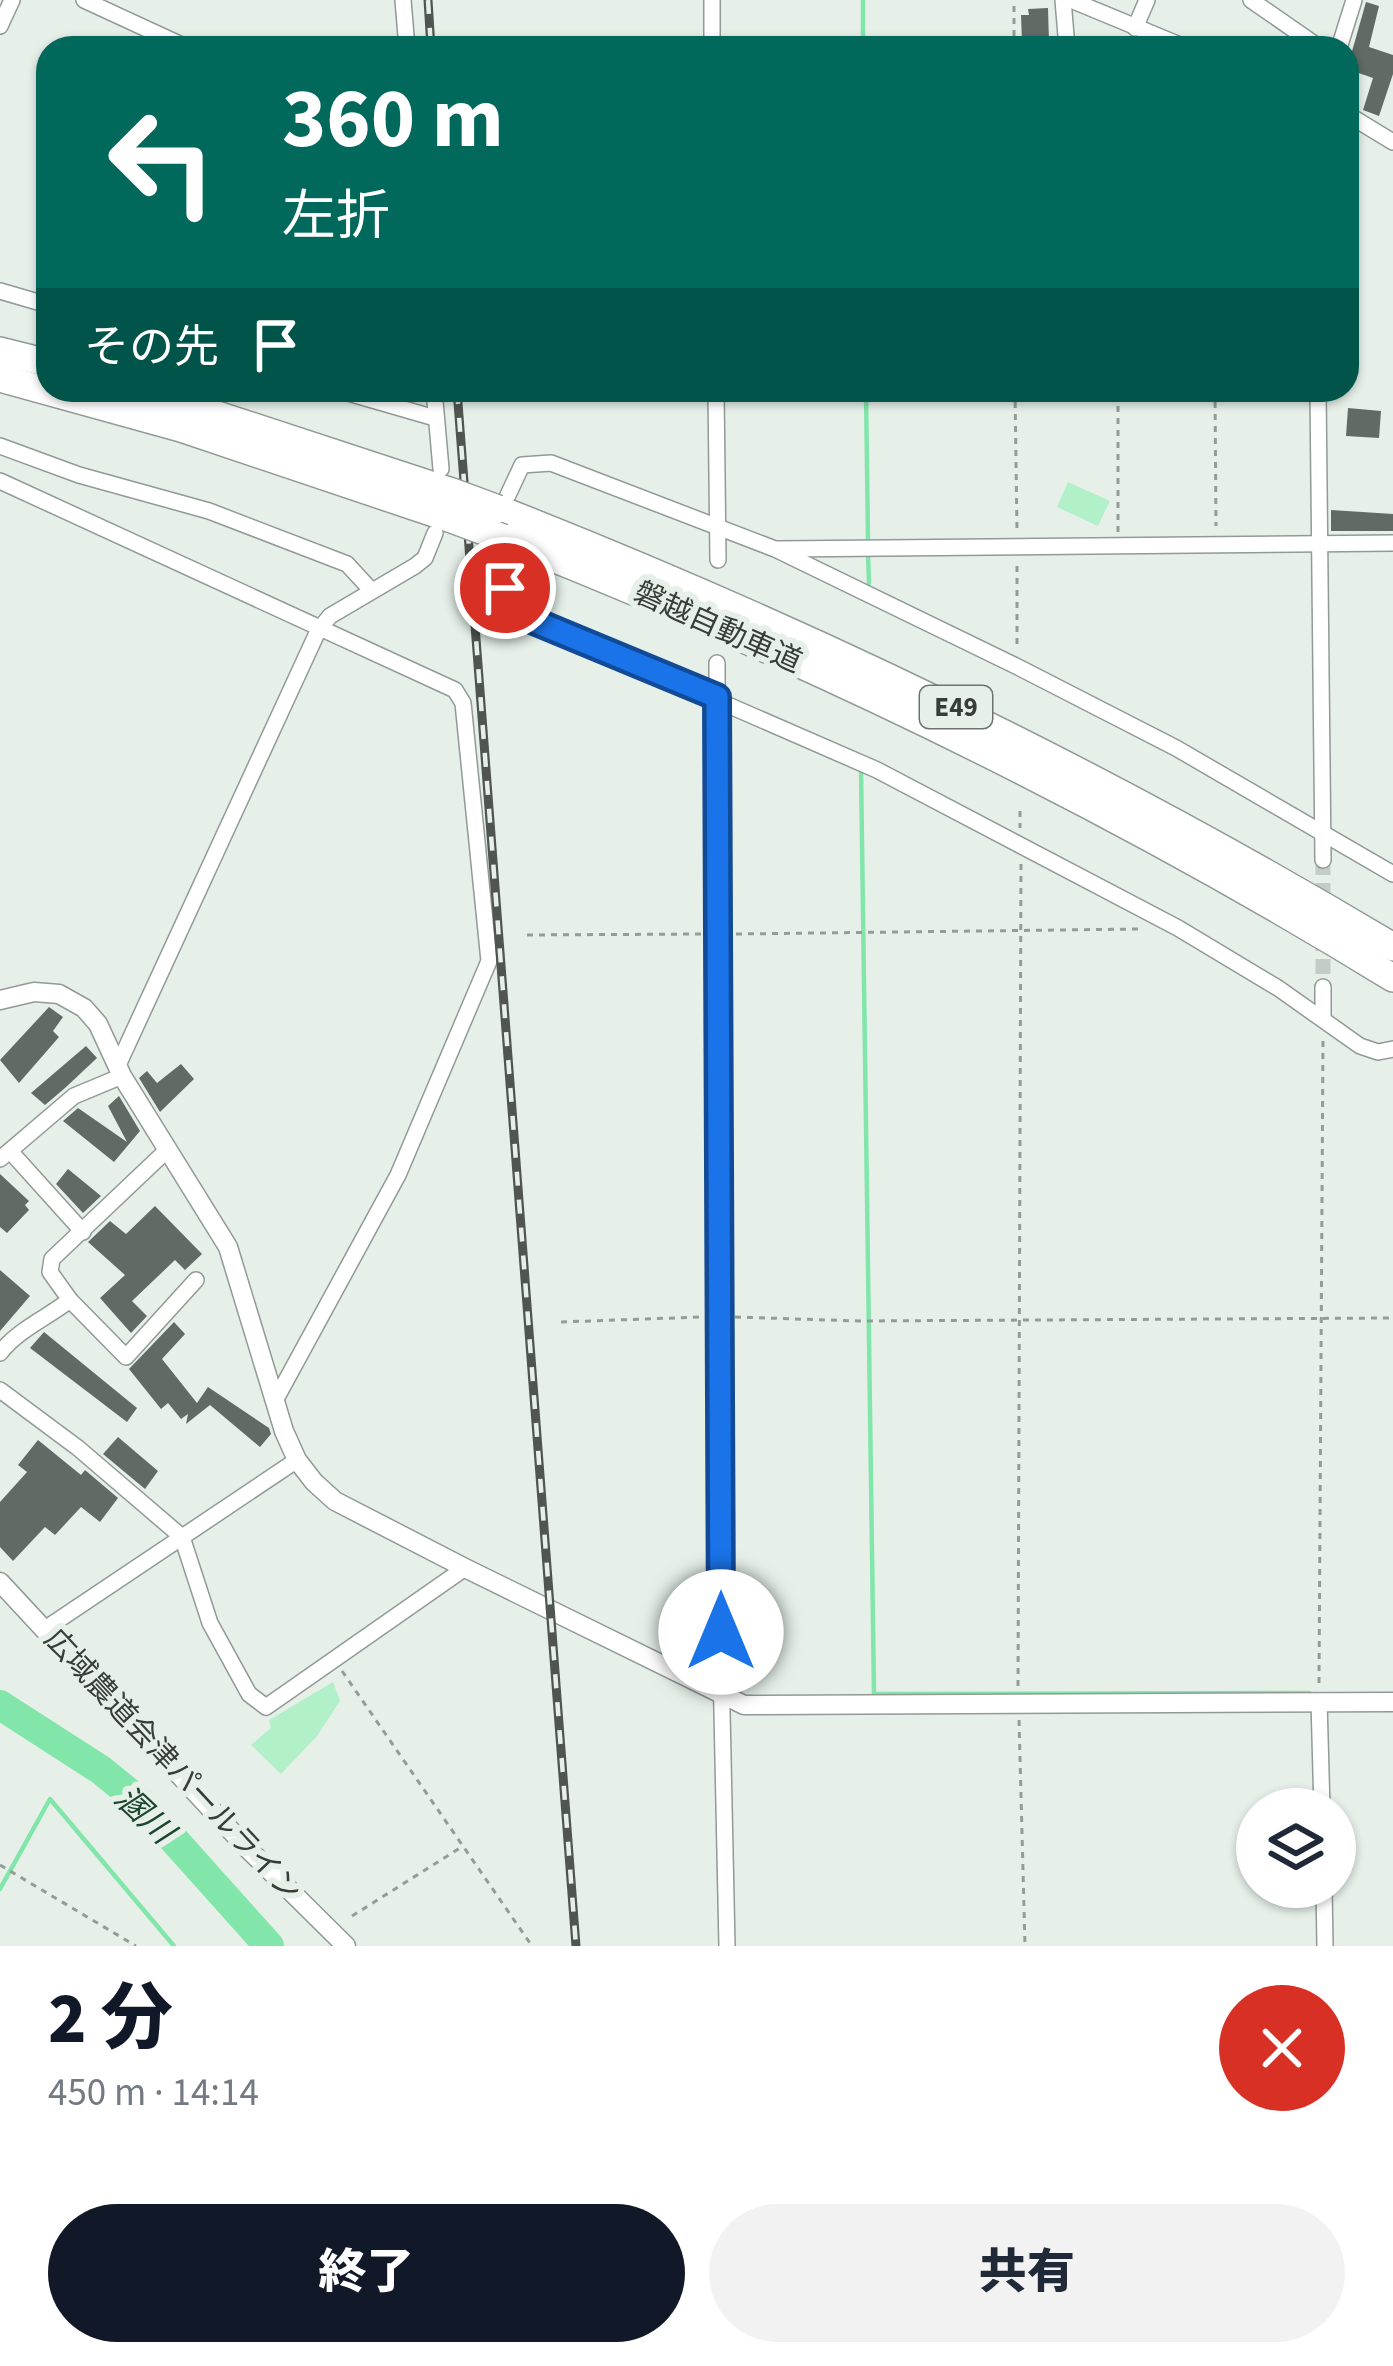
<!DOCTYPE html>
<html lang="ja">
<head>
<meta charset="utf-8">
<style>
  :root { --surface:#fff; --page:#f2f2f3; --text:#1f2937; --muted:#747a83; --accent:#111827 }
  body { margin:0; font-family:"Source Sans 3","Noto Sans JP",sans-serif; background:var(--page); color:var(--text); height:100vh; display:flex; flex-direction:column; font-size:45px; white-space:nowrap }
  * { box-sizing:border-box; margin:0 }
  p { font-size:39px; color:var(--muted) }
  .icon { flex:none; width:66px; height:66px; fill:none; stroke:currentColor; stroke-width:2; stroke-linecap:round; stroke-linejoin:round }
  .map { position:relative; height:1946px; overflow:hidden }
  .panel { display:flex; flex-direction:column; background:var(--surface); flex:1 }
  .panel>* { flex:none }
  .top-card { position:absolute; left:36px; top:36px; width:1323px; height:366px; border-radius:36px; box-shadow:0 3px 9px #0004; background:#00695c; color:#fff; overflow:hidden }
  .buttons { position:absolute; left:1236px; top:1788px; display:grid; gap:24px }
  .buttons a { display:grid; place-items:center; width:120px; height:120px; border-radius:50%; background:var(--surface); box-shadow:0 3px 9px #0004; font-size:60px }
  .pin { position:absolute; display:grid; place-items:center; width:102px; height:102px; color:#fff; margin:-51px; border:6px solid #fff; border-radius:50%; box-shadow:0 3px 12px #0007 }
  .me { position:absolute; width:132px; margin:-66px; rotate:0deg; stroke-linejoin:round; filter:drop-shadow(0 0 9px #0008) }
  .turn { display:flex; align-items:center; gap:42px; height:252px; padding:0 48px; font-size:54px }
  .turn .icon { width:156px; height:156px; stroke-width:2.5 }
  .turn b { display:block; font-size:84px; line-height:102px }
  .then { display:flex; align-items:center; height:114px; padding:0 48px; background:#0003; gap:24px; font-size:45px }
  .round { display:grid; place-items:center; flex:none; width:126px; height:126px; border-radius:63px; background:var(--page) }
  .headline { display:flex; align-items:center; justify-content:space-between; height:204px; padding:0 48px }
  h1 { font-size:72px; font-weight:800; line-height:90px; color:var(--accent) }
  .action { display:flex; gap:24px; margin-top:auto; padding:24px 48px }
  .action a { flex:1; height:138px; border-radius:72px; background:var(--accent); color:#fff; font-size:48px; font-weight:800; line-height:138px; text-align:center }
  .action a+a { background:var(--page); color:var(--text) }
  .map>svg:first-child { display:block }
  .green { fill:#b1f0c8 }
  .lines { fill:none; stroke-linecap:round; stroke-linejoin:round }
  .stream { stroke:#82e6ab; stroke-width:4.5 }
  .river { stroke:#82e6ab; stroke-width:30 }
  .building { fill:#616a64 }
  .minor-tunnel { stroke:#c3ccc6; stroke-width:15; stroke-dasharray:15 8; stroke-linecap:butt }
  .minor-casing { stroke:#919a94; stroke-width:18 }
  .tertiary-casing { stroke:#919a94; stroke-width:21 }
  .motorway-casing { stroke:#919a94; stroke-width:30 }
  .path { stroke:#959c97; stroke-width:3; stroke-dasharray:6 6; stroke-linecap:butt }
  .minor { stroke:#fff; stroke-width:15 }
  .tertiary { stroke:#fff; stroke-width:18 }
  .motorway { stroke:#fff; stroke-width:27 }
  .rail-casing { stroke:#505551; stroke-width:9 }
  .rail { stroke:#e6f0e9; stroke-width:4.5; stroke-dasharray:14; stroke-linecap:butt }
  .motorway-bridge-casing { stroke:#919a94; stroke-width:30; stroke-linecap:butt }
  .motorway-bridge { stroke:#fff; stroke-width:27 }
  .route-casing { stroke:#114b97; stroke-width:30 }
  .route { stroke:#1a73e8; stroke-width:21 }
  .labels { text-anchor:middle; stroke-width:12; stroke-linejoin:round; paint-order:stroke }
  .shield { fill:#e6f0e9; stroke:#6d736e; stroke-width:3 }
  .shield-label { font-size:27px; font-weight:bold; fill:#393d3a }
  .street-label { font-size:30px; fill:#393d3a; stroke:#e6f0e9 }
  .water-label { font-size:33px; font-style:italic; fill:#1c462e; stroke:#e6f0e9 }
</style>
</head>
<body>
<div class="map">
<svg width="1393" height="1946" viewBox="0 0 1393 1946">
  <rect width="100%" height="100%" fill="#e6f0e9"/>
  <!-- green -->
  <g class="green">
    <path d="M1068 482 1110 501 1098 526 1057 507Z"/>
    <path d="M333 1682 340 1701 317 1736 281 1774 251 1745 271 1728 269 1720Z"/>
  </g>
  <g class="lines">
    <!-- stream -->
    <g class="stream">
      <path d="M863 0V48"/>
      <path d="M866 390 868 542"/>
      <path d="M868 553 869 583"/>
      <path d="M861 770 874 1694 1309 1693"/>
      <path d="M0 1889 50 1799 174 1946"/>
      <path d="M252 1946 259 1938"/>
    </g>
    <!-- river -->
    <path class="river" d="M0 1705 101 1770 140 1802 269 1946"/>
  </g>
  <!-- building -->
  <g class="building">
    <path d="M1366 2 1379 6 1369 47 1393 55V74L1379 116 1363 110 1373 78 1347 69Z"/>
    <path d="M1048 8 1049 42H1022L1021 15H1029L1028 9Z"/>
    <path d="M1348 408 1381 411 1379 438 1346 436Z"/>
    <path d="M1331 510 1393 514V531H1331Z"/>
    <path d="M49 1007 63 1017 53 1031 59 1037 19 1083 0 1060Z"/>
    <path d="M86 1046 97 1058 65 1088 45 1105 31 1093Z"/>
    <path d="M181 1064 194 1079 160 1112 139 1078 147 1071 157 1083Z"/>
    <path d="M119 1096 140 1131 114 1162 63 1121 78 1108 127 1142 108 1106Z"/>
    <path d="M68 1169 101 1196 83 1213 56 1184Z"/>
    <path d="M0 1174 29 1201 25 1205 29 1210 7 1233 0 1227Z"/>
    <path d="M155 1206 202 1254 185 1270 175 1260 132 1301 147 1316 131 1333 100 1298 125 1275 88 1242 110 1221 126 1234Z"/>
    <path d="M0 1270 30 1296 0 1331Z"/>
    <path d="M174 1322 185 1334 162 1359 197 1403 208 1387 269 1428 271 1434 260 1447 210 1405 186 1424 188 1414 181 1419 168 1403 161 1409 129 1369Z"/>
    <path d="M44 1332 137 1408 127 1422 30 1348Z"/>
    <path d="M118 1437 158 1471 145 1489 103 1454Z"/>
    <path d="M38 1440 81 1475 85 1470 118 1498 100 1522 81 1507 55 1535 45 1527 13 1561 0 1547V1502L27 1472 18 1465Z"/>
  </g>
  <g class="lines">
    <!-- minor-tunnel -->
    <g class="minor-tunnel">
      <path d="M1323 860V906"/>
      <path d="M1323 936V987"/>
    </g>
    <defs>
      <g id="minor">
        <path d="M84 0 188 48"/>
        <path d="M403 0 407 48"/>
        <path d="M712 0V48"/>
        <path d="M1063 0 1067 48"/>
        <path d="M1071 0 1187 48"/>
        <path d="M1251 0 1320 48"/>
        <path d="M0 26 12 0"/>
        <path d="M1135 28 1147 0"/>
        <path d="M1339 48 1354 0"/>
        <path d="M1347 114 1393 142"/>
        <path d="M0 291 48 305"/>
        <path d="M338 390 435 418"/>
        <path d="M434 390 441 469"/>
        <path d="M716 390 718 560"/>
        <path d="M1318 390 1323 860"/>
        <path d="M0 446 79 475 209 511 347 564 371 590"/>
        <path d="M0 481 455 690 463 703 489 961 398 1175 276 1399"/>
        <path d="M508 495 522 465 551 463 775 549 1018 667 1176 748 1393 874"/>
        <path d="M778 549 1393 543"/>
        <path d="M506 559C505 586 507 600 528 618L877 770 1178 928 1278 988 1360 1046 1378 1052 1393 1049"/>
        <path d="M717 663 721 1664 727 1946"/>
        <path d="M1323 1019V987"/>
        <path d="M119 1063 318 631 330 616 415 566 425 558 435 533"/>
        <path d="M10 1151 83 1232"/>
        <path d="M166 1151 52 1259 50 1272 70 1300 126 1357 196 1280"/>
        <path d="M0 1159 74 1096 122 1076"/>
        <path d="M0 1353C19 1329 45 1319 70 1300"/>
        <path d="M0 1390 78 1448 182 1537 210 1623 249 1694 266 1707 465 1568"/>
        <path d="M45 1629 297 1460"/>
        <path d="M1319 1701 1322 1809"/>
        <path d="M1324 1887 1325 1946"/>
      </g>
      <g id="tertiary">
        <path d="M0 1000 34 992 59 994 84 1008 98 1024 122 1076 228 1247 284 1431 297 1460 314 1482 335 1501 465 1568 744 1705 1393 1702"/>
        <path d="M0 1582 248 1849 346 1946"/>
      </g>
      <g id="motorway">
        <path d="M0 351 48 363"/>
        <path d="M0 378 181 428 449 518"/>
        <path d="M141 390 452 492"/>
        <path d="M498 509C809 631 1106 775 1393 947"/>
        <path d="M503 538C812 660 1110 804 1393 978"/>
      </g>
    </defs>
    <!-- minor casing -->
    <use href="#minor" class="minor-casing"/>
    <!-- tertiary casing -->
    <use href="#tertiary" class="tertiary-casing"/>
    <!-- motorway casing -->
    <use href="#motorway" class="motorway-casing"/>
    <!-- path -->
    <g class="path">
      <path d="M1014 48V0"/>
      <path d="M1015 390 1017 532"/>
      <path d="M1215 390 1216 526"/>
      <path d="M1118 532V390"/>
      <path d="M1017 566V646"/>
      <path d="M1020 811V828"/>
      <path d="M736 934 1140 929"/>
      <path d="M527 935 702 934"/>
      <path d="M735 1317 859 1321 1393 1318"/>
      <path d="M561 1322 701 1317"/>
      <path d="M342 1671 532 1946"/>
      <path d="M1319 1683 1323 1039"/>
      <path d="M1018 1686 1021 862"/>
      <path d="M1019 1720 1025 1946"/>
      <path d="M0 1865 136 1946"/>
      <path d="M352 1916 460 1848"/>
    </g>
    <!-- minor -->
    <use href="#minor" class="minor"/>
    <!-- tertiary -->
    <use href="#tertiary" class="tertiary"/>
    <!-- motorway -->
    <use href="#motorway" class="motorway"/>
    <defs>
      <g id="rail">
        <path d="M428 0 431 48"/>
        <path d="M457 390 576 1946"/>
      </g>
    </defs>
    <!-- rail casing -->
    <use href="#rail" class="rail-casing"/>
    <!-- rail -->
    <use href="#rail" class="rail"/>
    <defs>
      <g id="motorway-bridge">
        <path d="M452 492 498 509"/>
        <path d="M449 518 503 538"/>
      </g>
    </defs>
    <!-- motorway-bridge casing -->
    <use href="#motorway-bridge" class="motorway-bridge-casing"/>
    <!-- motorway-bridge -->
    <use href="#motorway-bridge" class="motorway-bridge"/>
  </g>
  <g class="lines">
    <defs>
      <path id="route" d="M505 588 514 606 529 619 717 697 721 1632"/>
    </defs>
    <!-- route casing -->
    <use href="#route" class="route-casing"/>
    <!-- route -->
    <use href="#route" class="route"/>
  </g>
  <g class="labels">
    <!-- shield labels -->
    <rect class="shield" x="920" y="686" width="72" height="42" rx="9"/>
    <g class="shield-label">
      <text x="956" y="716">E49</text>
    </g>
    <!-- street labels -->
    <g class="street-label">
      <text transform="translate(718 627) rotate(24)" y="10">磐越自動車道</text>
      <text transform="translate(173 1765) rotate(47)" y="10">広域農道会津パールライン</text>
    </g>
    <!-- water labels -->
    <g class="water-label">
      <text transform="translate(145 1814) rotate(43)" y="12">溷川</text>
    </g>
  </g>
</svg>
<div class="buttons">
<a><svg class="icon" aria-label="layers" viewBox="0 0 24 24"><path d="M12 4l9 5-9 5-9-5zM3 14l9 5 9-5"/></svg></a>
</div>
<div class="pin" style="left:505px;top:588px;background:#d93025"><svg class="icon" aria-label="arrive" viewBox="0 0 24 24"><path d="M6 21V4h12l-3 4 3 4H6"/></svg></div>
<svg class="me" style="left:721px;top:1632px" viewBox="-20 -20 40 40"><circle r="19" fill="#fff"/><path d="M0-13L10 11 0 6-10 11z" fill="#1a73e8"/></svg>
<div class="top-card">
<div class="turn"><svg class="icon" aria-label="left" viewBox="0 0 24 24"><path d="M17 20v-9H6M10 6l-5 5 5 5"/></svg><div><b>360 m</b>左折</div></div>
<div class="then">その先<svg class="icon" aria-label="arrive" viewBox="0 0 24 24"><path d="M6 21V4h12l-3 4 3 4H6"/></svg></div>
</div>
</div>
<section class="panel">
<div class="headline"><div><h1>2 分</h1><p>450 m · 14:14</p></div><a class="round" style="background:#d93025;color:#fff"><svg class="icon" aria-label="close" viewBox="0 0 24 24"><path d="M6 6l12 12M18 6L6 18"/></svg></a></div>
<div class="action"><a>終了</a><a>共有</a></div>
</section>
</body>
</html>
